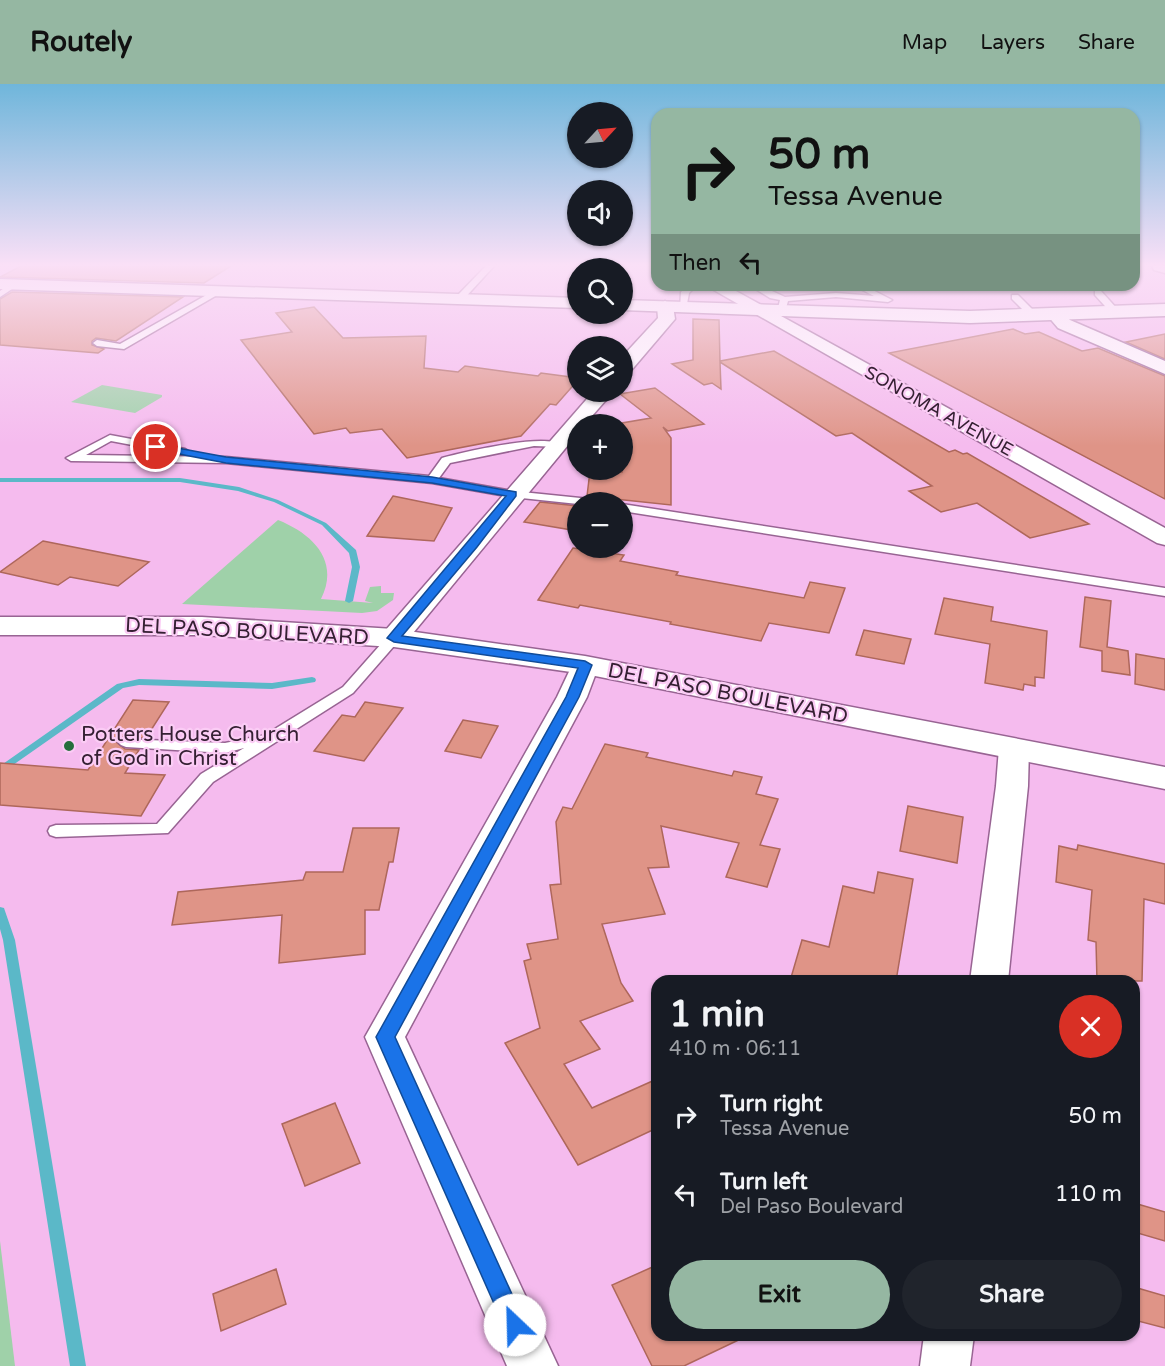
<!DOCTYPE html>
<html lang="en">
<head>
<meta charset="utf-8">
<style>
  :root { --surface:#171b24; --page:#20242c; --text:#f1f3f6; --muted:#9ea1a6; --accent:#95b7a2 }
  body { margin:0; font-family:"Varela Round",sans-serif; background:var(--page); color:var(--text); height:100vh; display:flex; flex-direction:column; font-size:22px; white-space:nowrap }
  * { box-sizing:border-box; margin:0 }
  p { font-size:20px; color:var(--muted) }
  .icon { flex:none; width:33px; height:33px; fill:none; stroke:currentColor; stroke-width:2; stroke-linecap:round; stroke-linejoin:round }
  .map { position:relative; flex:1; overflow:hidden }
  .drawer { position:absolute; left:651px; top:891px; width:489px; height:366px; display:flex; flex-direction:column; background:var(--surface); border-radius:18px; box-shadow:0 2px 4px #0004 }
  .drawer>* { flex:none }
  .top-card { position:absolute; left:651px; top:24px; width:489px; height:183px; border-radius:18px; box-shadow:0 2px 4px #0004; background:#95b7a2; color:#111; overflow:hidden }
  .needle { width:39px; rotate:64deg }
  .buttons { position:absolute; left:567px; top:18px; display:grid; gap:12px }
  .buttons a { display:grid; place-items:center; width:66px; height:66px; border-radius:50%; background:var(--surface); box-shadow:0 2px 4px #0004; font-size:30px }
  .pin { position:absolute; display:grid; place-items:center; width:51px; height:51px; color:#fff; margin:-26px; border:3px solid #fff; border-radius:50%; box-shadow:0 2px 6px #0007 }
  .me { position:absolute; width:66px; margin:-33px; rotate:336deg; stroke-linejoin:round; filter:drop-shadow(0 0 4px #0008) }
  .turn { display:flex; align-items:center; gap:21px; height:126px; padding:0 18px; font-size:27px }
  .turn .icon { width:78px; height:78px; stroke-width:2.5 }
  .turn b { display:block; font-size:42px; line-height:51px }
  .then { display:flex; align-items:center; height:57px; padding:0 18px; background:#0003; gap:12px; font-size:22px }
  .round { display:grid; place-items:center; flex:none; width:63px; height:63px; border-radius:32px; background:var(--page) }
  .headline { display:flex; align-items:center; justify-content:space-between; height:102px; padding:0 18px }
  h1 { font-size:36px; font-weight:700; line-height:45px }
  .button { display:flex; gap:12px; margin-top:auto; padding:12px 18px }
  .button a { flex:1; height:69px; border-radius:36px; background:var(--accent); color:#111; font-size:24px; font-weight:700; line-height:69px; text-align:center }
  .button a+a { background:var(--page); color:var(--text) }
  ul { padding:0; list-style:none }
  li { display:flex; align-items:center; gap:18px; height:78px; padding:0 18px }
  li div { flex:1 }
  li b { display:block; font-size:22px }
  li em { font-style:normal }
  header { display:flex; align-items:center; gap:36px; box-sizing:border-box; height:84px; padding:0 30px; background:var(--accent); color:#111 }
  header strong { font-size:28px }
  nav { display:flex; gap:33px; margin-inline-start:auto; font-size:21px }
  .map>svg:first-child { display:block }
  .green { fill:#9fd1a9 }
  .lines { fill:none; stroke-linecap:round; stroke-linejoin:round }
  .stream { fill:#5bb8c8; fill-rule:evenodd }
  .building { fill:#df9487; stroke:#ae675b; stroke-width:1.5 }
  .service-casing { stroke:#986493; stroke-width:3 }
  .minor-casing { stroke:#986493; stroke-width:3 }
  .tertiary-casing { stroke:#986493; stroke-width:3 }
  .secondary-casing { stroke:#986493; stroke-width:3 }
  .service { fill:#fff; fill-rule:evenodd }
  .minor { fill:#fff; fill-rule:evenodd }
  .tertiary { fill:#fff; fill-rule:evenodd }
  .secondary { fill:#fff; fill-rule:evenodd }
  .route { fill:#1a73e8; stroke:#114b97; stroke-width:1.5 }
  .poi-dot { fill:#256e3c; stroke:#fbccf5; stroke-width:2 }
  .labels { text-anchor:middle; stroke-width:4.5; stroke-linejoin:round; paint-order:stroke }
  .far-street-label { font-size:18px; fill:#352033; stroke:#fbccf5 }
  .street-label { font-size:21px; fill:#352033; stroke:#fbccf5 }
  .poi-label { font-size:21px; fill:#352033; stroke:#fbccf5; text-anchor:start }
</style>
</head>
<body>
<header>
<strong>Routely</strong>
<nav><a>Map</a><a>Layers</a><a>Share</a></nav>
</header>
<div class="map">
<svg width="1165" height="1282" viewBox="0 0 1165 1282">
  <rect width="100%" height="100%" fill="#f5bbee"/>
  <!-- green -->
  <g class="green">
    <path d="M102 301 162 311V313L135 329 71 318Z"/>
    <path d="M278 436C313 450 340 477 321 515L373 519 365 517 370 503 381 502V509H394L393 516 377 527 362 529 182 520Z"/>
    <path d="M0 1157 15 1282H0Z"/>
  </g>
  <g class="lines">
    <!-- stream -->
    <g class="stream">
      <path d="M0 394H180L239 403 278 416 326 439 356 466 360 483 353 517 349 519 345 517 352 483 349 469 322 441 274 418 238 407 180 398H0Z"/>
      <path d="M312 593 315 594 316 596 315 598 272 605 139 601 123 604 3 688 0 689V682L117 600 139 595 272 599Z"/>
      <path d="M0 823 4 824 5 827 15 856 86 1282H70L3 856 0 845Z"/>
    </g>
  </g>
  <!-- building -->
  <g class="building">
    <path d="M21 182H231L204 199 0 193Z"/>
    <path d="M12 208 183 213 116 257 96 254 92 257V261L104 265 98 269 0 261V215Z"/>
    <path d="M314 223 343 254 426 252 424 284 458 288 465 282 538 292 541 289 578 294V296L556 321 550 320 521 352 407 374 382 345 350 349 346 344 314 350 241 256 292 248 276 229Z"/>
    <path d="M693 235 719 236 720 277 774 267 949 368 955 366 963 370 967 369 1089 440 1030 454 977 419 941 428 909 407 932 402 852 349 836 352 720 278 721 305 712 299 704 301 672 280 693 276Z"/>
    <path d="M1013 245 1025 250 1039 248 1082 267 1098 264 1165 292V415L889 269Z"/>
    <path d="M1165 250V275L1126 258Z"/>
    <path d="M655 304 704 340 668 347 663 343 671 354V421L587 412 590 387 622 388V339L651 334 620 310Z"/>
    <path d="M393 412 452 424 434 457 367 452Z"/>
    <path d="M540 418 578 422V447L524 438Z"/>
    <path d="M43 457 149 478 118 502 70 493 58 501 0 488Z"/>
    <path d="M573 464 624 471 620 477 678 488 676 491 804 514 810 498 845 504 829 549 769 539 761 557 670 540 671 538 580 521 578 524 538 516Z"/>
    <path d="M1085 513 1111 517 1107 563 1128 567 1130 591 1102 587V567L1080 563Z"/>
    <path d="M944 514 993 523 991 537 1047 547 1044 594 1035 593V602L1024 600 1023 606 985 599 990 560 935 550Z"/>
    <path d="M864 546 911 555 904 580 856 571Z"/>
    <path d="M1136 570 1165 575V606L1135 600Z"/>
    <path d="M133 616 169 618 146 654 121 653 116 658 125 665 139 666 125 689 165 691 141 732 0 721V679L88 686Z"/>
    <path d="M365 618 403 624 364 677 314 667 342 631 355 633Z"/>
    <path d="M463 636 498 642 481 674 445 667Z"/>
    <path d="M605 660 648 669 646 673 732 692 734 687 762 693 756 710 778 715 760 761 780 765 767 803 726 793 739 759 661 742 669 783 648 784 665 830 602 840 621 899 633 917 580 937 600 965 564 980 592 1024 657 995V1044L578 1081 505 959 540 944 524 877 531 875 527 860 558 855 550 801 561 800 556 738 563 723 572 725Z"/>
    <path d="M908 722 963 733 957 779 900 767Z"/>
    <path d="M353 744H399L393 778H389L379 826H365V870L279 879 282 831 172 841 178 808 303 796 306 788H343Z"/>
    <path d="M1078 761 1165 780V820L1144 815 1142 897H1097L1096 858 1088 856 1092 806 1056 798 1059 762 1077 766Z"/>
    <path d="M878 788 913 795 896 897H790L802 856 829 863 843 802 874 809Z"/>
    <path d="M335 1019 360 1079 305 1102 282 1040Z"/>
    <path d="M1134 1119 1165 1128V1157L1134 1148Z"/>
    <path d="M657 1181V1251H749L684 1282H652L612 1201Z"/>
    <path d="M276 1185 286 1220 221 1247 213 1210Z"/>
    <path d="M1134 1203 1165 1212V1244L1134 1236Z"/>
  </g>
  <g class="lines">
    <defs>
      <g id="service">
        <path d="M486 182H494L461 218H455V214Z"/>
        <path d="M11 199 18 201 0 213V207Z"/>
        <path d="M688 201H697L689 209 686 225H680L681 208Z"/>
        <path d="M749 201H759L785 213 836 209 874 212 853 201H863L892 216 888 218 836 213 788 217 786 224 782 226 778 224 780 216 770 214Z"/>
        <path d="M217 205 224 207 124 265 97 262 93 259 97 256 120 260Z"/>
        <path d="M1095 207H1101L1119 227V231H1113L1095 211Z"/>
        <path d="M1012 211H1018L1036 229V233H1030L1012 215Z"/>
        <path d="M110 351 185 365 190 368 185 371 111 357 86 371 226 373 429 392 442 374C464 368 545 349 561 361L560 363 534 362 450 379 439 394 512 407 590 415 596 418 578 420 512 413 432 399 226 379 71 377 66 374Z"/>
        <path d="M622 420 1165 504V512L622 427Z"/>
        <path d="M394 550 401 554 353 609 213 698 168 749 56 753 50 751 48 747 50 743 56 741 157 740 201 690 244 664 225 669 126 663 121 661 118 658 121 655 225 659 265 651 343 603 389 551Z"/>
      </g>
      <g id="minor">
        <path d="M705 201H725L1165 444V461L1157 459Z"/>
        <path d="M665 217 673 222 675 235 629 289 622 290V273L658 234 657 222Z"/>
        <path d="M1055 226 1061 227 1070 236 1165 277V290L1058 244 1047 231Z"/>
        <path d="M593 308H613L585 340H578V349L404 560 394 562 384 560 380 554 384 548Z"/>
        <path d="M585 573 595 575 599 581 587 613 405 953 558 1282H507L365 953 557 613 575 575Z"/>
        <path d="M1014 655 1025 657 1029 664 1028 702 1008 897H970L996 702 999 664 1003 657Z"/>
        <path d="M924 1251H974L970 1282H920Z"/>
      </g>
      <path id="tertiary" d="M1152 182H1165V189L1154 186Z"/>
      <g id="secondary">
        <path d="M0 195 578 214V224L0 205Z"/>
        <path d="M622 216 970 227 1165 220V232L970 239 622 226Z"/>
        <path d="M0 533H202L394 545 585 572 1165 683V705L585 590 394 563 202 551H0Z"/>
      </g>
    </defs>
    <!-- service casing -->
    <use href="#service" class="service-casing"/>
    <!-- minor casing -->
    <use href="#minor" class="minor-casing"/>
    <!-- tertiary casing -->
    <use href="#tertiary" class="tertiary-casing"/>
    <!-- secondary casing -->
    <use href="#secondary" class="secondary-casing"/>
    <!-- service -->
    <use href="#service" class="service"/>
    <!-- minor -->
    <use href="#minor" class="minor"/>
    <!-- tertiary -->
    <use href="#tertiary" class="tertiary"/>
    <!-- secondary -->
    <use href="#secondary" class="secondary"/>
  </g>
  <!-- sky -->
  <linearGradient id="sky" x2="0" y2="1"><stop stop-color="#6fb6db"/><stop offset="0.5" stop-color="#fae0f7"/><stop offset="1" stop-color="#fae0f7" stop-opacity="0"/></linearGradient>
  <rect width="1165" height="362" fill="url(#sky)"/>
  <!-- route -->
  <path class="route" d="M156 360 226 373 432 393 516 408V412L477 463 402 552 585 577 592 581 579 613 395 953 526 1241 523 1249 515 1252 507 1249 376 953 566 613 578 584 394 558 387 554 506 412 432 399 226 379 153 365 152 363Z"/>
  <!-- markers -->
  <circle class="poi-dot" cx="69" cy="662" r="6"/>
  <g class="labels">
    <!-- far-street labels -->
    <g class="far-street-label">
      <text transform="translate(939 327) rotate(29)" y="6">SONOMA AVENUE</text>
    </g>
    <!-- street labels -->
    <g class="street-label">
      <text transform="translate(247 547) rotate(3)" y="7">DEL PASO BOULEVARD</text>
      <text transform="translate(728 609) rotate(11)" y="7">DEL PASO BOULEVARD</text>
    </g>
    <!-- poi labels -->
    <g class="poi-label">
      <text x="81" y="657">Potters House Church<tspan x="81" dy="24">of God in Christ</tspan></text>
    </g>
  </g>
</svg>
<div class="buttons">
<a><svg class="needle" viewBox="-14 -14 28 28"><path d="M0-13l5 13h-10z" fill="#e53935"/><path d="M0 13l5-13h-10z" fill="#9ea1a6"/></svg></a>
<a><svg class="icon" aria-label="sound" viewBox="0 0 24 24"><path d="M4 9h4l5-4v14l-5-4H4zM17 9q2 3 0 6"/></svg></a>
<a><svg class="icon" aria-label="search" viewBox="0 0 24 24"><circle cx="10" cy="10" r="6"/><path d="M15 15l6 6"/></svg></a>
<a><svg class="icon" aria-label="layers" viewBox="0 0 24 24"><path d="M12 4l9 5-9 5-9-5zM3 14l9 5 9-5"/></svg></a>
<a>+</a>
<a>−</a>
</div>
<div class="pin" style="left:156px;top:363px;background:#d93025"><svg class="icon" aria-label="arrive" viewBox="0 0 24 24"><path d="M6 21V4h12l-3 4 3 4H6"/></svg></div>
<svg class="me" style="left:515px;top:1241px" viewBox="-20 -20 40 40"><circle r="19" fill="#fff"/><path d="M0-13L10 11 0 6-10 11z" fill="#1a73e8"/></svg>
<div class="top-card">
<div class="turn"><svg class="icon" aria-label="right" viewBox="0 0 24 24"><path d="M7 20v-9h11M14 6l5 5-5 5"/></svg><div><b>50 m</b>Tessa Avenue</div></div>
<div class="then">Then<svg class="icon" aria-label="left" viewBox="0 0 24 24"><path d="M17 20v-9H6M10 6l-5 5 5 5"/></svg></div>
</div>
<section class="drawer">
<div class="headline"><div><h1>1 min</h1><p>410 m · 06:11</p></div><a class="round" style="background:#d93025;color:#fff"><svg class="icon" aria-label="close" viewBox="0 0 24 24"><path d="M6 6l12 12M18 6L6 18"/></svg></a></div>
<ul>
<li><svg class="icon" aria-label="right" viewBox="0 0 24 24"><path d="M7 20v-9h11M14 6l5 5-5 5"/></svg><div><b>Turn right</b><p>Tessa Avenue</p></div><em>50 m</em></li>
<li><svg class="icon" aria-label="left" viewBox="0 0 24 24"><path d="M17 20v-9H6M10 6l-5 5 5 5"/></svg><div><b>Turn left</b><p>Del Paso Boulevard</p></div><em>110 m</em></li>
</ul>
<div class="button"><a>Exit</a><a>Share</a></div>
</section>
</div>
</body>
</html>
